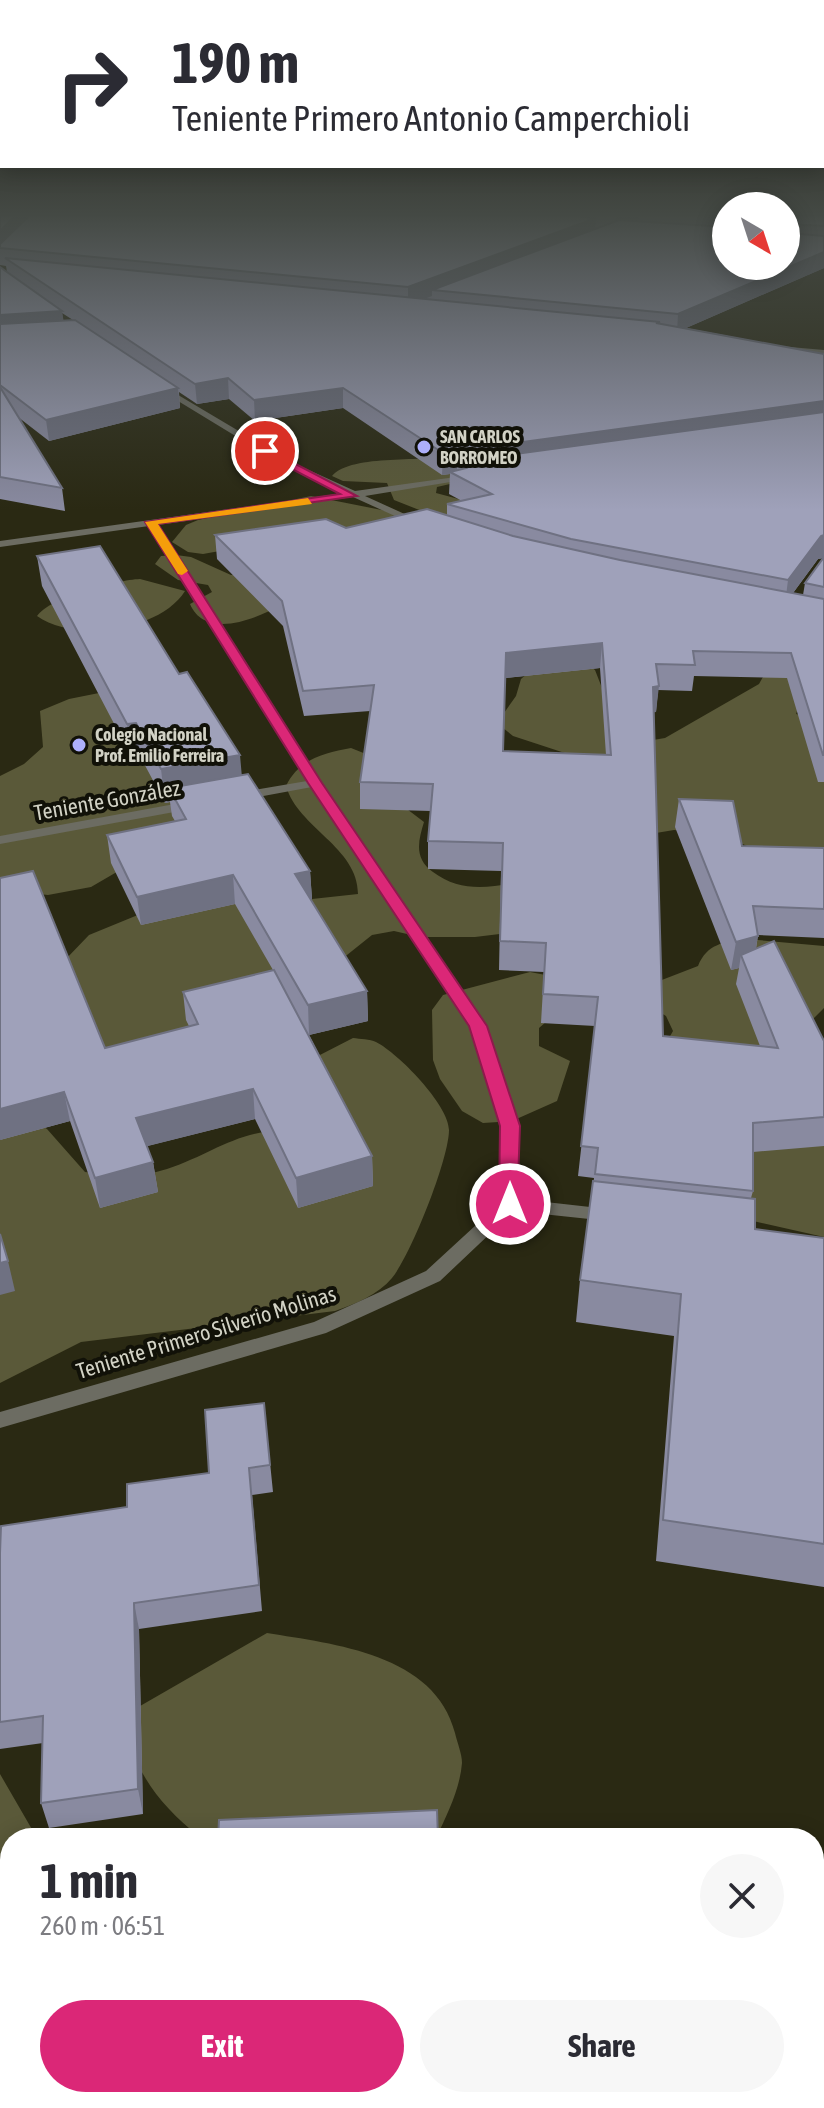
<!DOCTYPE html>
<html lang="en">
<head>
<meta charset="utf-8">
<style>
  :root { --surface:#fff; --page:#f7f7f7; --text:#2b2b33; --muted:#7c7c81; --accent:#db2777 }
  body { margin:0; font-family:"Asap Condensed",sans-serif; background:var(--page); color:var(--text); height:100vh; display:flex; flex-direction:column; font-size:30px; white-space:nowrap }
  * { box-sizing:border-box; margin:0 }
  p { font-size:26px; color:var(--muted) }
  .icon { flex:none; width:44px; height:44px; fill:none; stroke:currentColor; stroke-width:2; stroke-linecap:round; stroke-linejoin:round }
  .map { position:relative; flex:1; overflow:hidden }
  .drawer { position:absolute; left:0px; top:1828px; width:824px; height:280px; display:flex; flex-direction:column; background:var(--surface); border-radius:32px 32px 0 0; box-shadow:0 4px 20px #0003 }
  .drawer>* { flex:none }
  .guide { position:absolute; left:0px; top:0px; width:824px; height:168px; box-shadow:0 4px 20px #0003; background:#fff; color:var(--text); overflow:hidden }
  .needle { width:52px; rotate:141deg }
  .fabs { position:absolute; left:712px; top:192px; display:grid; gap:16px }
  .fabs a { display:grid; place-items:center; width:88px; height:88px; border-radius:50%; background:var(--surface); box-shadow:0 4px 20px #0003; font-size:40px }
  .pin { position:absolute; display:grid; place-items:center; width:68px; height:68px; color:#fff; margin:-34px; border:4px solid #fff; border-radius:50%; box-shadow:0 2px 8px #0007 }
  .me { position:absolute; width:88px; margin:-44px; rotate:0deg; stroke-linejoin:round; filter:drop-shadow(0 0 6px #0008) }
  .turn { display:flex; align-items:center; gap:28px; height:168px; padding:0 40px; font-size:36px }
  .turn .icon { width:104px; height:104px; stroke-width:2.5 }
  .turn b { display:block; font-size:56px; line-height:68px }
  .round { display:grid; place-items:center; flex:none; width:84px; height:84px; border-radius:42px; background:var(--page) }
  .overview { display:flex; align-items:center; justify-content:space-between; height:136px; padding:0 40px }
  h1 { font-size:48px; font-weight:700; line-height:60px }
  .action { display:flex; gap:16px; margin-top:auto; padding:16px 40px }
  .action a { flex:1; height:92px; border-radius:48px; background:var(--accent); color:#fff; font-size:32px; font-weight:700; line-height:92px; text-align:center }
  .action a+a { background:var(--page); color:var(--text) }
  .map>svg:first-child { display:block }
  .forest { fill:#5a5939 }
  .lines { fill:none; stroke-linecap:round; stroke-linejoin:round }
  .lane { fill:#6c6c62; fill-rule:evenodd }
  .street { fill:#6c6c62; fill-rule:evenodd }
  .wall { fill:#898aa0; fill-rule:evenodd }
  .shaded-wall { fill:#6f7182 }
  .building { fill:#9fa1ba; stroke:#6f7182; stroke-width:2; fill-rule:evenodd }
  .route { fill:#db2777; stroke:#8e194d; stroke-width:2 }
  .slow { fill:#f59e0b }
  .poi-dot { fill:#adaffb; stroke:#111108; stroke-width:3 }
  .labels { text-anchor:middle; stroke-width:8; stroke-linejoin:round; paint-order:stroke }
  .far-poi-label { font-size:18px; font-weight:bold; fill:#d2d2c5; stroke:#111108; text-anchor:start }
  .street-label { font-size:22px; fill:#d2d2c5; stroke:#111108 }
</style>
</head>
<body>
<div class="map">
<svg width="824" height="2108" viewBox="0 0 824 2108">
  <rect width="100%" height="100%" fill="#2a2913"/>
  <!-- forest -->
  <g class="forest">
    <path d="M454 455 450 484 437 487 436 493 511 513 437 517 394 500 387 483 343 481 332 476C352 453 427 463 454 455Z"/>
    <path d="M311 496 397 513 405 518 203 554 188 552 172 542 186 525 198 520Z"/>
    <path d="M176 555 191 557 231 575 263 570 280 605C257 619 205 640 190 604L212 592 208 585 178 580 155 564 161 556Z"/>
    <path d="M140 579 185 591C160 631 75 643 37 616 50 597 117 580 140 579Z"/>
    <path d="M772 610 799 706 796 714 824 720V880L720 834 674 830 632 837 580 758 513 736 503 728 504 713 516 696 521 679 529 672 585 663 595 670 604 693 647 741 665 738 759 684 768 668Z"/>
    <path d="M104 692 136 699 182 834 91 887 48 895 0 890V776L24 764 43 747 40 711 69 699Z"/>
    <path d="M351 748 366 754 399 803 424 822C418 842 414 858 433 872 470 900 512 882 554 873L524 931 475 937H420L394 931 372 935 342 959 295 908 312 899 358 894C358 847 298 828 286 786 299 759 324 753 351 748Z"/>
    <path d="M242 886 289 966 109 1077 0 924 65 960 89 935 150 910Z"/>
    <path d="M746 939 824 946V1008L812 1020 824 1142V1237L731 1216 665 1045 673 1031 666 1016 648 1005 554 1015 539 1028V1046L570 1061 557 1101 512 1121 483 1123 462 1111 440 1079 433 1060 432 1010 443 995 530 972 587 983H654L698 966C707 944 723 942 746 939Z"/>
    <path d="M353 1038C360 1039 370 1039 376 1042 398 1053 449 1105 449 1130 449 1159 411 1255 392 1278 378 1295 355 1304 335 1311L81 1342 0 1383V1102L47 1129 85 1172C113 1176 139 1178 167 1169 210 1155 231 1134 279 1130L316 1057Z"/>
    <path d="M267 1633C334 1644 435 1654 455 1733 457 1742 462 1754 462 1763 460 1789 447 1815 436 1838H201C156 1802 136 1773 121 1717Z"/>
    <path d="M0 1774 37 1838H10V2098H120L114 2108H0Z"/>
  </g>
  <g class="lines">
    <!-- lane -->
    <g class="lane">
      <path d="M0 1881 10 1887V2053L0 2048Z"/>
      <path d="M10 2085V2098H28L29 2108H1L0 2098 4 2088Z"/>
    </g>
    <!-- street -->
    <g class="street">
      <path d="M779 346 824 350V354L782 350Z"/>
      <path d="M163 386 289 461 355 491 470 475 475 478 365 496 420 521V525L417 526 353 497 158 525 321 783 486 1026 518 1126 519 1199 608 1209 614 1210 617 1215 614 1220 608 1221 514 1211 440 1281 326 1333 0 1428V1412L314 1322 426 1271 501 1202 502 1126 470 1026 312 787 242 800 236 796 242 792 307 781 149 526 0 547V541L344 493 283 465 160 390Z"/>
      <path d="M191 801 196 802V808L0 844V836Z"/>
    </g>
  </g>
  <!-- wall -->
  <g class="wall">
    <path d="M0 215H726V266L786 215H824V268L686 328 824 354V782H818L787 678 694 676 692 691 658 690 656 712H654L663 1036 760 1046 736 984 739 968 731 970 675 827 679 799 742 846 824 848V938L758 935 756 949 824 1041V1146L753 1152V1191L751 1198 755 1229 824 1238V1587L656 1561 674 1336 576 1322 580 1280 594 1178 578 1176 595 1026 541 1023 544 972 499 970 501 871 428 869V841L431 811 360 809V782L370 711 304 716 283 626 217 559 215 535 346 528 447 515V504L462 501 449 494 450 474 442 475 343 408 255 421 229 399 197 404 179 392 180 408 49 441 18 417 62 488 65 511 0 499V267L7 272 6 266 0 265ZM62 313 73 320 63 321ZM823 558 805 583 803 595 793 593 818 559ZM600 668 606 755 503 751 505 678Z"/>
    <path d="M37 556 242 775 310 871 312 899H310L367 991 368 1021 309 1035 372 1156 373 1186 298 1208 255 1119 147 1146 153 1162 158 1192 100 1208 70 1121 0 1140 105 1048 189 1026 186 1020 183 992 273 970 235 904 141 925 111 863 107 835 175 821 172 816 170 802 165 803 140 756 132 758 42 586Z"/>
    <path d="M264 1403 273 1492 252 1495 262 1611 139 1629 143 1814 49 1828 41 1803 43 1743 0 1749V1553L127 1507 209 1473Z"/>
  </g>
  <!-- shaded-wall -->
  <g class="shaded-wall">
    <path d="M16 215H34L0 248V231Z"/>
    <path d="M616 215H639L638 220 615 227Z"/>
    <path d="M596 218 595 234 432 290V296L408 305V287Z"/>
    <path d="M824 252V268L677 332 678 314Z"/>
    <path d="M62 311 65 330 0 334V315Z"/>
    <path d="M228 378 229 399 197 404 195 384Z"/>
    <path d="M178 388 180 408 49 441 46 420Z"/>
    <path d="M343 388V408L255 421 254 400Z"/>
    <path d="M824 401V421L466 468 457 462V473L450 472V474L442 475 443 453Z"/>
    <path d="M824 535V558L818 559 785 604 788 580 821 536Z"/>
    <path d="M602 643 600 668 505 678 506 653Z"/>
    <path d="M659 686 656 712 650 713 653 687Z"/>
    <path d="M136 723 140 756 132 758 127 724Z"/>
    <path d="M240 755 243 789 169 788 170 802 165 803 161 769Z"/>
    <path d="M310 871 312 899 296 902 295 874Z"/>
    <path d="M233 875 235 904 141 925 137 897Z"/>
    <path d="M758 936 753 964 741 955 739 968 731 970 736 942Z"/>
    <path d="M367 991 368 1021 309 1035 308 1005Z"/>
    <path d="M253 1089 255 1119 140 1148 136 1118Z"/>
    <path d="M64 1092 70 1121 0 1140V1109Z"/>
    <path d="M372 1156 373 1186 298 1208 296 1178Z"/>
    <path d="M153 1162 158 1192 100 1208 95 1178Z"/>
    <path d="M8 1261 15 1291 0 1295V1263Z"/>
    <path d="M134 1603 139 1629 143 1814 138 1789Z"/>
  </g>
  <!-- building -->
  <g class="building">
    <path d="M0 215H16L0 231Z"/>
    <path d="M30 215H560L596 218 408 287 0 248V244Z"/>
    <path d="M678 215H726V218Z"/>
    <path d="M786 215H824V226L786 224 788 233 824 236V252L678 314 432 290 619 220 726 227V266H786Z"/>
    <path d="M5 258 660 322 656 323 824 354V401L443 453 343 388 254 400 228 378 195 384Z"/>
    <path d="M0 267 62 311 0 315Z"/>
    <path d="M75 320 178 388 46 420 0 385V324Z"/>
    <path d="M0 387 62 488 0 477Z"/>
    <path d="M824 412V535L821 536 788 580 571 539 447 504 492 494 450 472 466 468 457 462Z"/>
    <path d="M427 509 513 536 620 560 824 599V755H823L791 653 693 651 695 665 656 664 659 686 653 687 663 1036 778 1048 741 955 774 941 824 1041V1117L753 1123V1191L595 1174 598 1148 581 1146 598 997 543 994 546 943 500 941 503 843 428 841 433 784 360 782 374 685 303 691 282 601 215 535 326 519 346 528ZM602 643 611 755 503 751 506 653Z"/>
    <path d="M100 546 179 674 187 672 240 755 161 769 136 723 127 724 37 556Z"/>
    <path d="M824 557V587L805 583Z"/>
    <path d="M248 774 310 871 295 874 367 991 308 1005 233 875 137 897 107 835 186 819 169 788Z"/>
    <path d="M679 799 733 801 742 846 824 848V909L753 906 758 936 736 942Z"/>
    <path d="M33 871 105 1048 198 1024 183 992 274 970 372 1156 296 1178 253 1089 136 1118 153 1162 95 1178 64 1092 0 1109V878Z"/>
    <path d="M593 1181 755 1199V1229L824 1238V1544L663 1520 681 1294 580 1280Z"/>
    <path d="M0 1234 8 1261 0 1263Z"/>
    <path d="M264 1403 270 1465 249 1468 259 1585 134 1603 138 1789 41 1803 43 1716 0 1722V1553L1 1526 127 1507V1484L209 1473 205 1410Z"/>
    <path d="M437 1810 438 1838H218L219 1820Z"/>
  </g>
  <!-- sky -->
  <linearGradient id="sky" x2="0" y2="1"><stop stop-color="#17170a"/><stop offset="0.42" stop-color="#444944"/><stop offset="1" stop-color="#444944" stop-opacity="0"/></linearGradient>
  <rect width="824" height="510" fill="url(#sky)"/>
  <!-- route -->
  <path class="route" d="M265 448 357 496 158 524 322 783 487 1026 520 1126 517 1209 510 1211 499 1204 500 1126 469 1026 308 783 145 522 340 494 261 453Z"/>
  <!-- slow -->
  <path class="slow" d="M308 498 312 504 158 524 188 571 182 575 178 574 145 522Z"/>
  <!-- markers -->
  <g class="poi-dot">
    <circle cx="424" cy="447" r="8"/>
    <circle cx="79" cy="745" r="8"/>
  </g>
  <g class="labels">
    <!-- far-poi labels -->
    <g class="far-poi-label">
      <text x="440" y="443">SAN CARLOS<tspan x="440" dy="21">BORROMEO</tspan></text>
      <text x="95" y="741">Colegio Nacional<tspan x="95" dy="21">Prof. Emilio Ferreira</tspan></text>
    </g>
    <!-- street labels -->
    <g class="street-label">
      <text transform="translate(107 800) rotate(-10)" y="8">Teniente González</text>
      <text transform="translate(206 1332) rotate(-17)" y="8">Teniente Primero Silverio Molinas</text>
    </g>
  </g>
</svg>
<div class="fabs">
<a><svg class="needle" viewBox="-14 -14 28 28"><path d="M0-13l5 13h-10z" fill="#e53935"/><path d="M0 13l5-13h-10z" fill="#7c7c81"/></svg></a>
</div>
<div class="pin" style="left:265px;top:451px;background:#d93025"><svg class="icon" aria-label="arrive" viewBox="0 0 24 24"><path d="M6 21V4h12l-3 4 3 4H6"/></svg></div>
<svg class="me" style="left:510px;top:1204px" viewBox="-20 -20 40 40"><circle r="17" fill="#db2777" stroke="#fff" stroke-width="3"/><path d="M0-11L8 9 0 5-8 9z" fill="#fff"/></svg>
<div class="guide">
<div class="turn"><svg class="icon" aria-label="right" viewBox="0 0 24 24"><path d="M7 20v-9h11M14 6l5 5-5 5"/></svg><div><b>190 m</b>Teniente Primero Antonio Camperchioli</div></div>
</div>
<section class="drawer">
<div class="overview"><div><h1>1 min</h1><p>260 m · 06:51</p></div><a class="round"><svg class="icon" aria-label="close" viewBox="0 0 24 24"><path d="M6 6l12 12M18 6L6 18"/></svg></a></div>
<div class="action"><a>Exit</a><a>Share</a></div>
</section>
</div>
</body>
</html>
